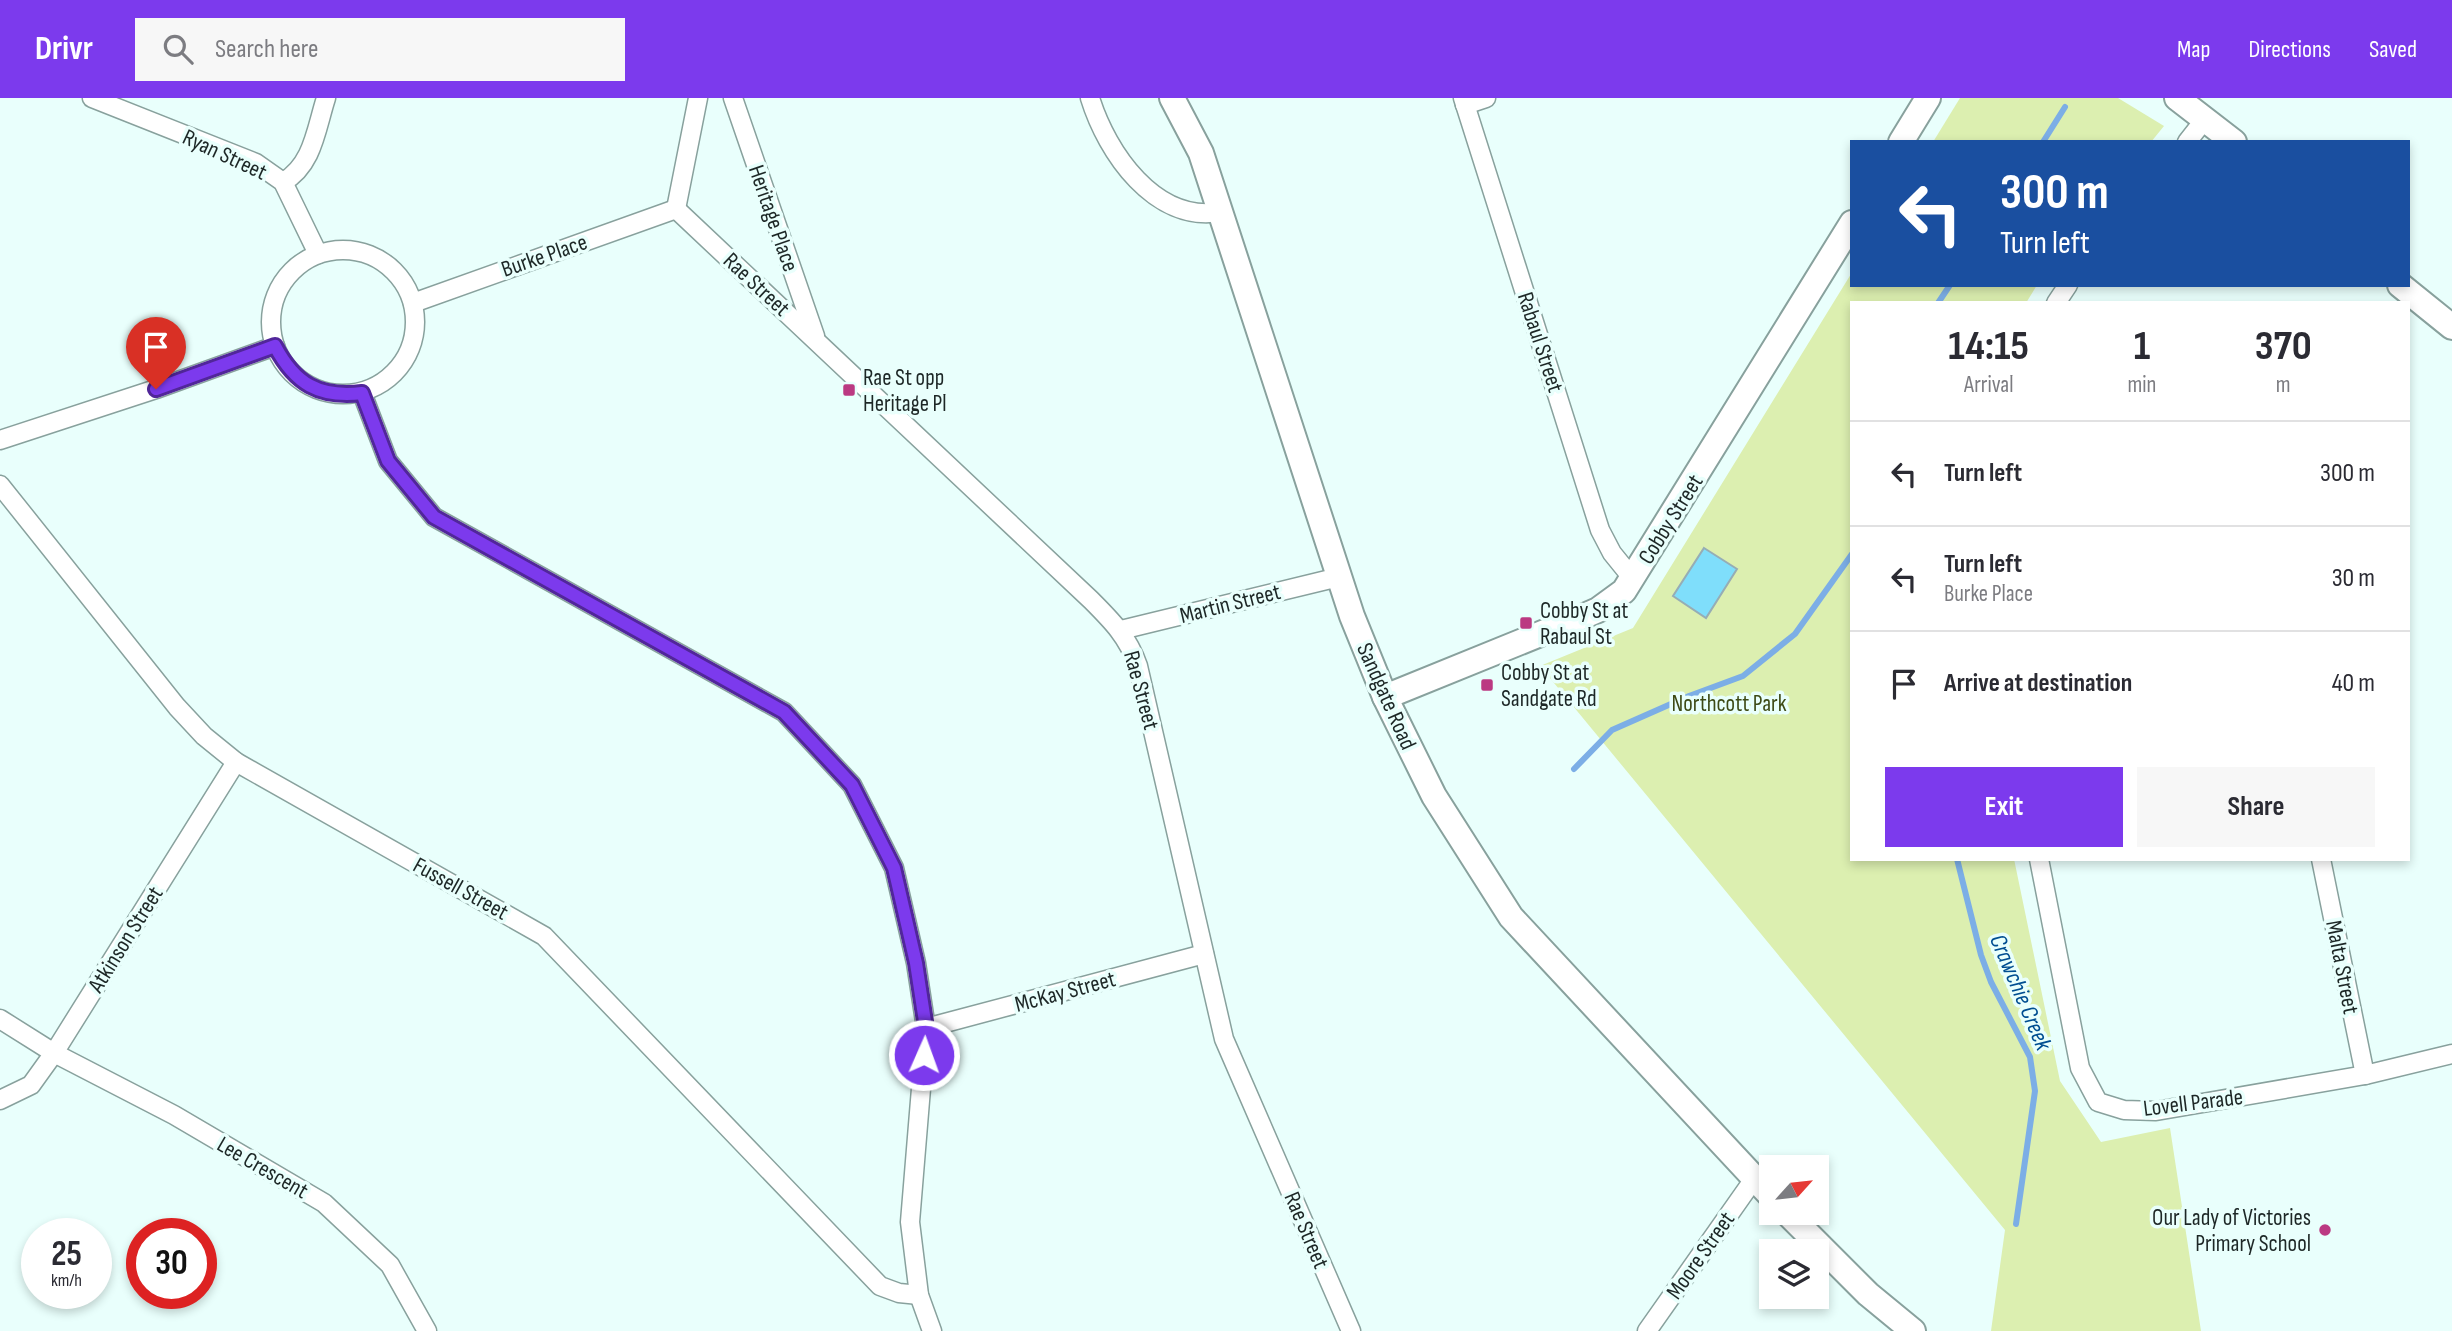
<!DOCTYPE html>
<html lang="en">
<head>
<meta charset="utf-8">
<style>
  :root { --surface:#fff; --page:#f7f7f7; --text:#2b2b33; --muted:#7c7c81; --line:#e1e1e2; --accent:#7c3aed }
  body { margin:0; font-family:"Sofia Sans Condensed",sans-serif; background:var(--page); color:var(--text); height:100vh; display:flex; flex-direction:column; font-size:26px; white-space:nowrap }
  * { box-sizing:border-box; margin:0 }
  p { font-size:23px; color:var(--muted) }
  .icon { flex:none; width:38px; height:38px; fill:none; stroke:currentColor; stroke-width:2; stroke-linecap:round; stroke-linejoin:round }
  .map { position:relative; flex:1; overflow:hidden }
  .panel { position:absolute; left:1850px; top:203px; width:560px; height:560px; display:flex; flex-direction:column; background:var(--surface); border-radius:0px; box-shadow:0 4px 10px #0003 }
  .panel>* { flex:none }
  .banner { position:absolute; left:1850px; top:42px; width:560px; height:147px; border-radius:0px; box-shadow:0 4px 10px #0003; background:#1a4fa0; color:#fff; overflow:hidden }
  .needle { width:46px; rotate:63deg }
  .controls { position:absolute; left:1759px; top:1057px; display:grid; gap:14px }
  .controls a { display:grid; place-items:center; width:70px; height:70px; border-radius:0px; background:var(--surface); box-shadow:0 4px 10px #0003; font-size:35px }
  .speed { position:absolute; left:21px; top:1120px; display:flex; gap:14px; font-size:35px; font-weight:700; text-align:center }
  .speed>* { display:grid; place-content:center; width:91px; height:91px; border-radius:50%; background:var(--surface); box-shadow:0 4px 10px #0003; line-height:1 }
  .speed small { font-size:18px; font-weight:400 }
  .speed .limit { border:10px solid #d22; background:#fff; color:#111 }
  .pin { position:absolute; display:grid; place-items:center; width:60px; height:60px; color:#fff; margin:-72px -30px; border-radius:50% 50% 50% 0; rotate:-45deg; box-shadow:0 0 7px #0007 }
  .pin .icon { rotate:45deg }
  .me { position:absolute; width:77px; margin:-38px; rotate:2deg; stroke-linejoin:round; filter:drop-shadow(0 0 5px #0008) }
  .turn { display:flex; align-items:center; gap:24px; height:147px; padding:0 35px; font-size:32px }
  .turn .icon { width:91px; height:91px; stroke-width:2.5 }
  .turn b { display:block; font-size:49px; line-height:60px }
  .eta { display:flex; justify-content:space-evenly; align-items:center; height:119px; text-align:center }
  .eta b { font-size:42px; font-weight:700; line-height:49px }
  .button { display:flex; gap:14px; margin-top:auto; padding:14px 35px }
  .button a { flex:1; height:80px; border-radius:0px; background:var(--accent); color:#fff; font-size:28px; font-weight:700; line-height:80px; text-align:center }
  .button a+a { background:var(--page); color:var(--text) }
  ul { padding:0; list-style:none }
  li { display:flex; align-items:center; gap:21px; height:105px; padding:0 35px; border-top:2px solid var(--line) }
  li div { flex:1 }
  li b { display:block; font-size:26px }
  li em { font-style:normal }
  header { display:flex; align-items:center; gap:42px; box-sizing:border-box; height:98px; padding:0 35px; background:var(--accent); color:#fff }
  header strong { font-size:33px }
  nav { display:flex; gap:38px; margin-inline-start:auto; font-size:24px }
  .search { width:490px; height:63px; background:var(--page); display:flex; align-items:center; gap:18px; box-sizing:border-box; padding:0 24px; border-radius:0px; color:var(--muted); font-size:26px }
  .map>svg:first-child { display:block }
  .green { fill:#dcefb0 }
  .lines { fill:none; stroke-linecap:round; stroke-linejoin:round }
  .stream { stroke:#7caee6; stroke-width:6 }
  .building { fill:#7fdefb; stroke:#96adb5; stroke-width:2 }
  .street-casing { stroke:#88a19d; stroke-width:21 }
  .secondary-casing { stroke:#88a19d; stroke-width:28 }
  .street { stroke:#fff; stroke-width:18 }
  .secondary { stroke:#fff; stroke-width:24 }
  .route-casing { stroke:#51269a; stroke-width:18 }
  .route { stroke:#7c3aed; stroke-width:12 }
  .poi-dot { fill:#bb3982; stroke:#e9fffc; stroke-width:2.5 }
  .labels { text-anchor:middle; stroke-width:7; stroke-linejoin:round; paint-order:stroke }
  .street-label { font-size:23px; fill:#1d2726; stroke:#e9fffc }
  .poi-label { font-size:23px; fill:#1d2726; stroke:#e9fffc; text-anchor:start }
  .park-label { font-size:23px; fill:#3d4a15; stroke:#e9fffc }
  .water-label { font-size:24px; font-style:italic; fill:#004e91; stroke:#e9fffc }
</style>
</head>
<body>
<header>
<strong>Drivr</strong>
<div class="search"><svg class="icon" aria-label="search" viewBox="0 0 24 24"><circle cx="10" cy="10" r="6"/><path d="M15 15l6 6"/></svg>Search here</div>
<nav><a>Map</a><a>Directions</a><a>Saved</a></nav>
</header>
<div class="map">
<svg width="2452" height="1233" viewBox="0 0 2452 1233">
  <rect width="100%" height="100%" fill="#e9fffc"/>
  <!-- green -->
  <g class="green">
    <path d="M1960 0H2118L2164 28 2151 44H1933Z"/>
    <path d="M1851 176 1852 187H2037L2026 205H1852V761H2014L2060 983 2101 1044 2170 1030 2201 1233H1991L2005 1132 1540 568 1633 530Z"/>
  </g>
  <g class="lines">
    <!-- stream -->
    <g class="stream">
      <path d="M2043 44 2065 9"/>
      <path d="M1938 205 1950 187"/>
      <path d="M1574 671 1612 632 1689 598 1743 578 1795 536 1852 456"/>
      <path d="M1957 761 1981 857 1991 884 2030 959 2035 993 2016 1126"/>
    </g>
  </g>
  <!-- building -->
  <path class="building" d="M1704 450 1737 471 1706 520 1673 498Z"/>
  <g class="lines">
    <defs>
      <g id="street">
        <path d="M92 0 256 65 283 84 318 156"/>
        <path d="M733 0 815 238"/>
        <path d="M1090 0C1107 55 1155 125 1220 114"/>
        <path d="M1463 0 1600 432 1612 455 1633 481"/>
        <path d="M1465 7 1486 0"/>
        <path d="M2187 44 2205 21"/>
        <path d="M283 84C313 67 316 31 326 0"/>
        <path d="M676 111 1091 502C1112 523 1128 539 1138 568L1224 941 1351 1233"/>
        <path d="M676 111 698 0"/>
        <circle cx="343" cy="224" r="72"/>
        <path d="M413 205 676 111"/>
        <path d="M2056 205 2068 187"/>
        <path d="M362 295 388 363 434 419 784 614 852 687 894 770 916 865 926 930 910 1124 919 1197 932 1233"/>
        <path d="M0 342 156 291 275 248"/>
        <path d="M0 387 177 609 204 638 236 664 544 838 880 1188 899 1195 919 1197"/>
        <path d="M1121 532 1339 479"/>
        <path d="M2039 761 2080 970 2098 1004 2124 1012 2156 1013 2365 977 2452 956"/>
        <path d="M2321 761 2365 977"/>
        <path d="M0 921 54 955 174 1017 324 1105 390 1167 427 1233"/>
        <path d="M926 930 1204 856"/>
        <path d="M0 1002 31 987 54 955 236 664"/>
        <path d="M1647 1233 1754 1081"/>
      </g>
      <g id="secondary">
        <path d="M1172 0 1201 55 1352 518 1385 599 1434 698 1511 819 1771 1098"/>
        <path d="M2177 0 2234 44"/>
        <path d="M1901 44 1928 0"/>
        <path d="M2400 187 2452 229"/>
        <path d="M1385 599 1582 519 1598 512 1624 493 1852 125"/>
        <path d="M1787 1115 1868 1196 1913 1233"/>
      </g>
    </defs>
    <!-- street casing -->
    <use href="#street" class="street-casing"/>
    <!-- secondary casing -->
    <use href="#secondary" class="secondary-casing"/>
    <!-- street -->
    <use href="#street" class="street"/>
    <!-- secondary -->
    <use href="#secondary" class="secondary"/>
  </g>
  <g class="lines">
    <defs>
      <path id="route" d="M156 291 275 248C295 286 319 300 362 295L388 363 434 419 784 614 852 687 894 770 916 865 926 930 924 957"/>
    </defs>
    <!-- route casing -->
    <use href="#route" class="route-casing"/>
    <!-- route -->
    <use href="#route" class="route"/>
  </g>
  <!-- markers -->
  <g class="poi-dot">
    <rect x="842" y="285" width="14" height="14" rx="3.5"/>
    <rect x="1519" y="518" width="14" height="14" rx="3.5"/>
    <rect x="1480" y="580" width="14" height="14" rx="3.5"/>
    <circle cx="2325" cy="1132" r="7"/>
  </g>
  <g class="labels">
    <!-- street labels -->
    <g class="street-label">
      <text transform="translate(225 56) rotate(25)" y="8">Ryan Street</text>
      <text transform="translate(774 120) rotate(71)" y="8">Heritage Place</text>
      <text transform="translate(544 157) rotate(-19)" y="8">Burke Place</text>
      <text transform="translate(757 186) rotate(43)" y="8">Rae Street</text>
      <text transform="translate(1541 244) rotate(72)" y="8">Rabaul Street</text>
      <text transform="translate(1670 421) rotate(-58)" y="8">Cobby Street</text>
      <text transform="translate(1230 505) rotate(-14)" y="8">Martin Street</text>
      <text transform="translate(1142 592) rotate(75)" y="8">Rae Street</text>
      <text transform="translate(1387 598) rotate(66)" y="8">Sandgate Road</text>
      <text transform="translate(461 790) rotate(29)" y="8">Fussell Street</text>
      <text transform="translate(125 841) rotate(-58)" y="8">Atkinson Street</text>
      <text transform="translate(2343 869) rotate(79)" y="8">Malta Street</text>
      <text transform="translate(1065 893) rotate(-15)" y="8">McKay Street</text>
      <text transform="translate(2193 1004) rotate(-7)" y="8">Lovell Parade</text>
      <text transform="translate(263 1069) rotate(30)" y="8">Lee Crescent</text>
      <text transform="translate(1307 1132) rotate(67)" y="8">Rae Street</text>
      <text transform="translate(1700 1157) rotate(-55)" y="8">Moore Street</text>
    </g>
    <!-- poi labels -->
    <g class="poi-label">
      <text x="863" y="287">Rae St opp<tspan x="863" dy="26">Heritage Pl</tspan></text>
      <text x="1540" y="520">Cobby St at<tspan x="1540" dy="26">Rabaul St</tspan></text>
      <text x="1501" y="582">Cobby St at<tspan x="1501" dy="26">Sandgate Rd</tspan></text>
      <text x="2311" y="1127" text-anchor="end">Our Lady of Victories<tspan x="2311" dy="26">Primary School</tspan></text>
    </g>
    <!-- park labels -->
    <g class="park-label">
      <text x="1729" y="613">Northcott Park</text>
    </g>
    <!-- water labels -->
    <g class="water-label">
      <text transform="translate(2021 894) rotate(67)" y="8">Crawchie Creek</text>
    </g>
  </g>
</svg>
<div class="controls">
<a><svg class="needle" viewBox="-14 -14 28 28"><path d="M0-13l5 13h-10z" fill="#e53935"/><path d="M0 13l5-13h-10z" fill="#7c7c81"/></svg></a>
<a><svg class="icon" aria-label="layers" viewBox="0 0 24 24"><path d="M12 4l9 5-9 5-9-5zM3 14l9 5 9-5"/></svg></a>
</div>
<div class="speed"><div>25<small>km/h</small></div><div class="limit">30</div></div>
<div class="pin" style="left:156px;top:291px;background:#d93025"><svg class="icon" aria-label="arrive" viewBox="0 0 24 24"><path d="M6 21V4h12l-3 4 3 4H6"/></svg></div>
<svg class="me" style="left:924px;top:957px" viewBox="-20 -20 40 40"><circle r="17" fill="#7c3aed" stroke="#fff" stroke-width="3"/><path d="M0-11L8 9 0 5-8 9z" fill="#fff"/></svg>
<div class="banner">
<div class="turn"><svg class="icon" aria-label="left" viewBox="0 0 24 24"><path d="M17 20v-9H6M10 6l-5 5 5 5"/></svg><div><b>300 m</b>Turn left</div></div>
</div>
<section class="panel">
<div class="eta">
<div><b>14:15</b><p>Arrival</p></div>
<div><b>1</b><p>min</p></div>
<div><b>370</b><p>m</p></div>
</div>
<ul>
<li><svg class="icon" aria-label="left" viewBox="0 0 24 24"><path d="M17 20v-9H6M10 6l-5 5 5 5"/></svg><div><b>Turn left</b></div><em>300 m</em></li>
<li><svg class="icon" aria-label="left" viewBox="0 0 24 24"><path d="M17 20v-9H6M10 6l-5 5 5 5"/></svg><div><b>Turn left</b><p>Burke Place</p></div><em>30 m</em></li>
<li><svg class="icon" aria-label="arrive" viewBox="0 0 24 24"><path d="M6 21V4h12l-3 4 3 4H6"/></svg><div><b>Arrive at destination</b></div><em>40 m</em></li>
</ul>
<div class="button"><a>Exit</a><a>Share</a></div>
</section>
</div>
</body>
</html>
